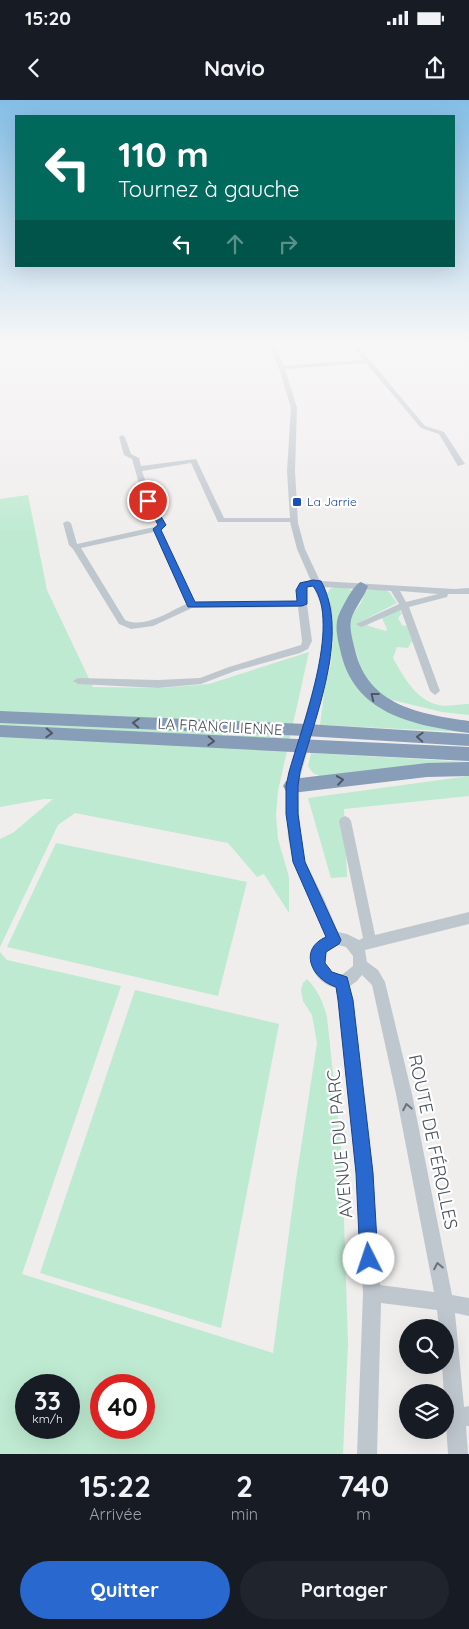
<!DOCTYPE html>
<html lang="fr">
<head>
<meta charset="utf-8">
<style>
  :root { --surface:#171b24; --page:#20242c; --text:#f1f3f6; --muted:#9ea1a6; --accent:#2868cf }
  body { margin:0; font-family:Quicksand,sans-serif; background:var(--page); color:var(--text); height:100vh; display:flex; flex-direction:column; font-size:19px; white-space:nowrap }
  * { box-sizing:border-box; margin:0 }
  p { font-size:16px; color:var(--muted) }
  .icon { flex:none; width:28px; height:28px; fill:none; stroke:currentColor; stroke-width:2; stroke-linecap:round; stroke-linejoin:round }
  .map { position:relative; height:1354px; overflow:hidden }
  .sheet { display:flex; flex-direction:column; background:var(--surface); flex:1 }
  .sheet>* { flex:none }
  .guide { position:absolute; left:15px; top:15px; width:440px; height:152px; border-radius:0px; box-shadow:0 5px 20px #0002; background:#00695c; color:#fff; overflow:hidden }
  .fabs { position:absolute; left:399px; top:1219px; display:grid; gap:10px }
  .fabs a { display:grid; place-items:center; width:55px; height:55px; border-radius:50%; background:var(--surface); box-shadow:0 5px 20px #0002; font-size:25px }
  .speed { position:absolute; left:15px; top:1274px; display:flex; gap:10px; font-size:25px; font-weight:700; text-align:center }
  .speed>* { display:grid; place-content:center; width:65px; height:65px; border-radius:50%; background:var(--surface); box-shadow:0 5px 20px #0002; line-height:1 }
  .speed small { font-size:12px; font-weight:400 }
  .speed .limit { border:8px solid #d22; background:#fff; color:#111 }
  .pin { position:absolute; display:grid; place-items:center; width:42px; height:42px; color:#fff; margin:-21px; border:2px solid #fff; border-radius:50%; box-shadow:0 1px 5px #0007 }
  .me { position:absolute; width:55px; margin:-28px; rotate:356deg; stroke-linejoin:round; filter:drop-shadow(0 0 4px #0008) }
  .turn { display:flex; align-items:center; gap:18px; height:105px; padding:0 20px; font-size:22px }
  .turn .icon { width:65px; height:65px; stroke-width:2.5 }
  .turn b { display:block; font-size:35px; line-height:42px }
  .lanes { display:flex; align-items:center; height:48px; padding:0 20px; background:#0003; justify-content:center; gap:25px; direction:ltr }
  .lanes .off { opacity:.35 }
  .eta { display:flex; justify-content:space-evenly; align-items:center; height:85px; text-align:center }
  .eta b { font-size:30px; font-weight:700; line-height:35px }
  .primary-button { display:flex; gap:10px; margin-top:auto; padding:10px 20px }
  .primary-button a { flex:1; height:58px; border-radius:30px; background:var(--accent); color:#fff; font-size:20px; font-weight:700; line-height:58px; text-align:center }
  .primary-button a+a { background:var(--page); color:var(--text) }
  .status { display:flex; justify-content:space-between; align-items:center; height:35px; padding:0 25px; background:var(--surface); direction:ltr }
  .status svg { height:14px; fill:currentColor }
  header { display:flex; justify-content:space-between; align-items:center; height:65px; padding:0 20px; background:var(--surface); font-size:22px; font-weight:700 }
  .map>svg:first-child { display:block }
  .green { fill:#beead1; fill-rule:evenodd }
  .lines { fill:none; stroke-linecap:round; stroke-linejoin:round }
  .minor { fill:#bfc7ce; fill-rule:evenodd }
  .highway { fill:#889db8; fill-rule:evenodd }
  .oneway { stroke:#4e5762 }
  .oneway2 { stroke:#6b737c }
  .route { fill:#2868cf; stroke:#1a4487 }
  .transit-dot { fill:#1a4fb4; stroke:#fff; stroke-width:2 }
  .labels { text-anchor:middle; stroke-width:4.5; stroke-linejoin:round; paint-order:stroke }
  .far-transit-label { font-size:12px; fill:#164399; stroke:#fff; text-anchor:start }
  .street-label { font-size:15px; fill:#474f59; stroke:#fff }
  .near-street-label { font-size:18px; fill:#474f59; stroke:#fff }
</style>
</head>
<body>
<div class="status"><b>15:20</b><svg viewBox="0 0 49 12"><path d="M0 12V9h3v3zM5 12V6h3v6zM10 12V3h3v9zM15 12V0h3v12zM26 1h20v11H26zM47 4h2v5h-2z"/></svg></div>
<header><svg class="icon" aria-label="back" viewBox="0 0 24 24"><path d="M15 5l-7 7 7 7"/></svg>Navio<svg class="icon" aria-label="share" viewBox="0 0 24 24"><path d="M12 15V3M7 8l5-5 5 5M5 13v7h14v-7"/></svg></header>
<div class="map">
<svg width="469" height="1354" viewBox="0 0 469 1354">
  <rect width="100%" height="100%" fill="#f0eded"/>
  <!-- green -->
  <g class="green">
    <path d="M28 395 47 490 93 587 161 588 209 584 309 552 278 691 276 715 278 739 289 777V813L264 774 257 777 228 743 75 713 58 725 0 847V739L14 732 53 699H44L0 707V399Z"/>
    <path d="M336 487 347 488 355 492 344 510 360 588 464 632 320 625 325 587 331 564 333 539 332 521 327 494 330 489Z"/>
    <path d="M383 489 389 492 397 503 362 521 369 526 386 531 387 529 382 518 399 510 402 513 398 518 402 525 407 526 412 541 408 548 397 547 393 558C403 576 416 600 438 605 447 607 460 604 469 604V615L442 612 388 599 365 582 350 532 349 518 361 503 365 492 368 490Z"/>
    <path d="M311 653 469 662V664L322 677 313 673 308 666Z"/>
    <path d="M469 676V696L344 709 347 777 331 778 308 698Z"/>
    <path d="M56 743 247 782 218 896 7 847Z"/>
    <path d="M0 852 7 860 121 886 22 1174 273 1253 296 1080 317 943 312 915 303 901 301 890 303 883 307 879C318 890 323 902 327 917L342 1057 348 1244 343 1354H0ZM26 1285H69V1328H26ZM101 1285H144V1328H101Z"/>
    <path d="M135 890 279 924 221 1228 40 1173Z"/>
  </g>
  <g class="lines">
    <!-- minor -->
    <path class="minor" d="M269 246H275L284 266 363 260 352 246H358L425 326 444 332 465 364 458 366 439 334 421 328 366 263 285 269 297 308 295 371 298 423 305 449 320 481 454 489 469 488V494H448L447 497 409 507 440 591 435 595 430 591 401 510 364 526 361 527 356 524 399 504 391 491 322 487 332 507 333 534 330 563 298 686 300 737 305 761 324 799 338 832 347 834 359 840 363 838 339 721 341 718 345 716 349 718 351 721 375 835 469 812V824L365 850 367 862 378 870 385 882 412 994 452 1195 469 1198V1216L455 1213 464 1307 469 1306V1326H466L468 1354H448L442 1265H445V1228H439L437 1210 381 1203 377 1354H357L363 1193 356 1073 338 900 336 888C310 882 300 850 326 836L312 800 293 762 288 737 286 686 320 563 323 534 322 507 313 486H307L305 490 312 541 308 549 300 553 235 571 201 584 158 588 78 584 73 581 78 578 158 580 200 578 229 567 301 545 302 541 298 507 192 508 153 526 131 529 119 524 73 449 69 445 63 423 67 421 71 423 77 444 154 427 158 424 144 401 132 359 124 355 119 337 122 335 125 337 131 354 139 358 141 366 196 359 224 418H290L287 371 291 308 279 268ZM191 363 218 422H290L297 449 311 481 300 482C296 489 297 494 298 501L194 502 161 430 166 425 152 401 142 371ZM154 432 186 504C168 512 145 529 125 520L81 448ZM400 491 438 494 406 502ZM338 845 346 847 353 856V866L343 874H333L325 864C324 853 328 849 338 845ZM362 875 372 885 396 994 434 1192 380 1185 372 1073 350 886 357 881Z"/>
    <!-- highway -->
    <g class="highway">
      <path d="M361 482 368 486C364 498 354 508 351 520 349 529 353 541 355 550 368 606 420 614 469 621V633C412 625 353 614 340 549 337 536 334 524 340 512 344 504 354 484 361 482Z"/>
      <path d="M0 611 306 624 469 634V646L306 636 0 623Z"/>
      <path d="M0 625 469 647V661L0 637Z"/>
      <path d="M469 662V676L427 677 292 693 286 691 283 686 286 681 292 679 427 663Z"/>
    </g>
  </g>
  <!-- one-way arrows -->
  <defs><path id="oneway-chevron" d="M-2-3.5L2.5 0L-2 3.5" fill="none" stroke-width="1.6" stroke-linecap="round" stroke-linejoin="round" transform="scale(1.25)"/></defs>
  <g class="oneway">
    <use href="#oneway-chevron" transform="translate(374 596) rotate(-142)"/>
    <use href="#oneway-chevron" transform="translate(136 623) rotate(-177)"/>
    <use href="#oneway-chevron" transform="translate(49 633) rotate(3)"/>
    <use href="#oneway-chevron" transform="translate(420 637) rotate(-177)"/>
    <use href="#oneway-chevron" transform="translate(211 641) rotate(3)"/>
    <use href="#oneway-chevron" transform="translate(340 680) rotate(-8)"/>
  </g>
  <g class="oneway2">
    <use href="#oneway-chevron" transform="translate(407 1007) rotate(-101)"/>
    <use href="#oneway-chevron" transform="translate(438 1166) rotate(-101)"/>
  </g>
  <!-- sky -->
  <linearGradient id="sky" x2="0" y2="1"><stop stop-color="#84bee6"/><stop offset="0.56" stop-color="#f8f7f7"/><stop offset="1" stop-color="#f8f7f7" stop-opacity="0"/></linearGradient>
  <rect width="469" height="436" fill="url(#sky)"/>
  <!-- route -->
  <path class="route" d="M148 398 152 401 166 425 161 430 195 502 297 501 296 490 300 483 313 480 321 481C350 534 315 617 300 672L298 686V714L305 762 341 840 339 844 326 852 325 863 332 872 347 877 353 900 373 1073 378 1159 376 1165 369 1168 363 1165 360 1159 356 1073 338 900 336 887C311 879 298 849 326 837L293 762 286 714V686L289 672C301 629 342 523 313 486L307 487V504L302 506 188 507 153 429 158 425 145 401Z"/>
  <!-- markers -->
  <rect class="transit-dot" x="292" y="397" width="10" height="10" rx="2.5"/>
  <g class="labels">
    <!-- far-transit labels -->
    <g class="far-transit-label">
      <text x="307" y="406">La Jarrie</text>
    </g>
    <!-- street labels -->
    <g class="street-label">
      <text transform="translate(220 627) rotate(3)" y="5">LA FRANCILIENNE</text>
    </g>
    <!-- near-street labels -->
    <g class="near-street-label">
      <text transform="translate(433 1042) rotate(78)" y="6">ROUTE DE FÉROLLES</text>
      <text transform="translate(340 1044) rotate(-95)" y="6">AVENUE DU PARC</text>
    </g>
  </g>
</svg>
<div class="fabs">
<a><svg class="icon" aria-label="search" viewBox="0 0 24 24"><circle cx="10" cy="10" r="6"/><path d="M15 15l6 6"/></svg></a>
<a><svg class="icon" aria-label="layers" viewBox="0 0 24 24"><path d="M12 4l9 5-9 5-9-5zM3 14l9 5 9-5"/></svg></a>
</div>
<div class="speed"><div>33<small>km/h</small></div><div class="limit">40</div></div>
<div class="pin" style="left:148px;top:401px;background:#d93025"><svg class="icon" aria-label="arrive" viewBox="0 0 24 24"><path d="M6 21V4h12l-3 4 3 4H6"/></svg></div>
<svg class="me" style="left:369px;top:1159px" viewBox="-20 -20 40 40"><circle r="19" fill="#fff"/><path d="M0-13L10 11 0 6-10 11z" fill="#2868cf"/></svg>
<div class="guide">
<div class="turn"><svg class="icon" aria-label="left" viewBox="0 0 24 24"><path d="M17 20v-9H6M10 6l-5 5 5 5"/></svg><div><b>110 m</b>Tournez à gauche</div></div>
<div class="lanes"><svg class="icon" aria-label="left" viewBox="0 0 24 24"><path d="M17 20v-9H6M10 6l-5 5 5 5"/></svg><svg class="icon off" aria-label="ahead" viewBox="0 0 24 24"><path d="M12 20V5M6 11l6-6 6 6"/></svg><svg class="icon off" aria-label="right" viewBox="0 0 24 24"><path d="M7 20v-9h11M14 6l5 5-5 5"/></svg></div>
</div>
</div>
<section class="sheet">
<div class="eta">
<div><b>15:22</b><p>Arrivée</p></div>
<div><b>2</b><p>min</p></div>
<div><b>740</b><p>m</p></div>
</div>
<div class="primary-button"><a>Quitter</a><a>Partager</a></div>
</section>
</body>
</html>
